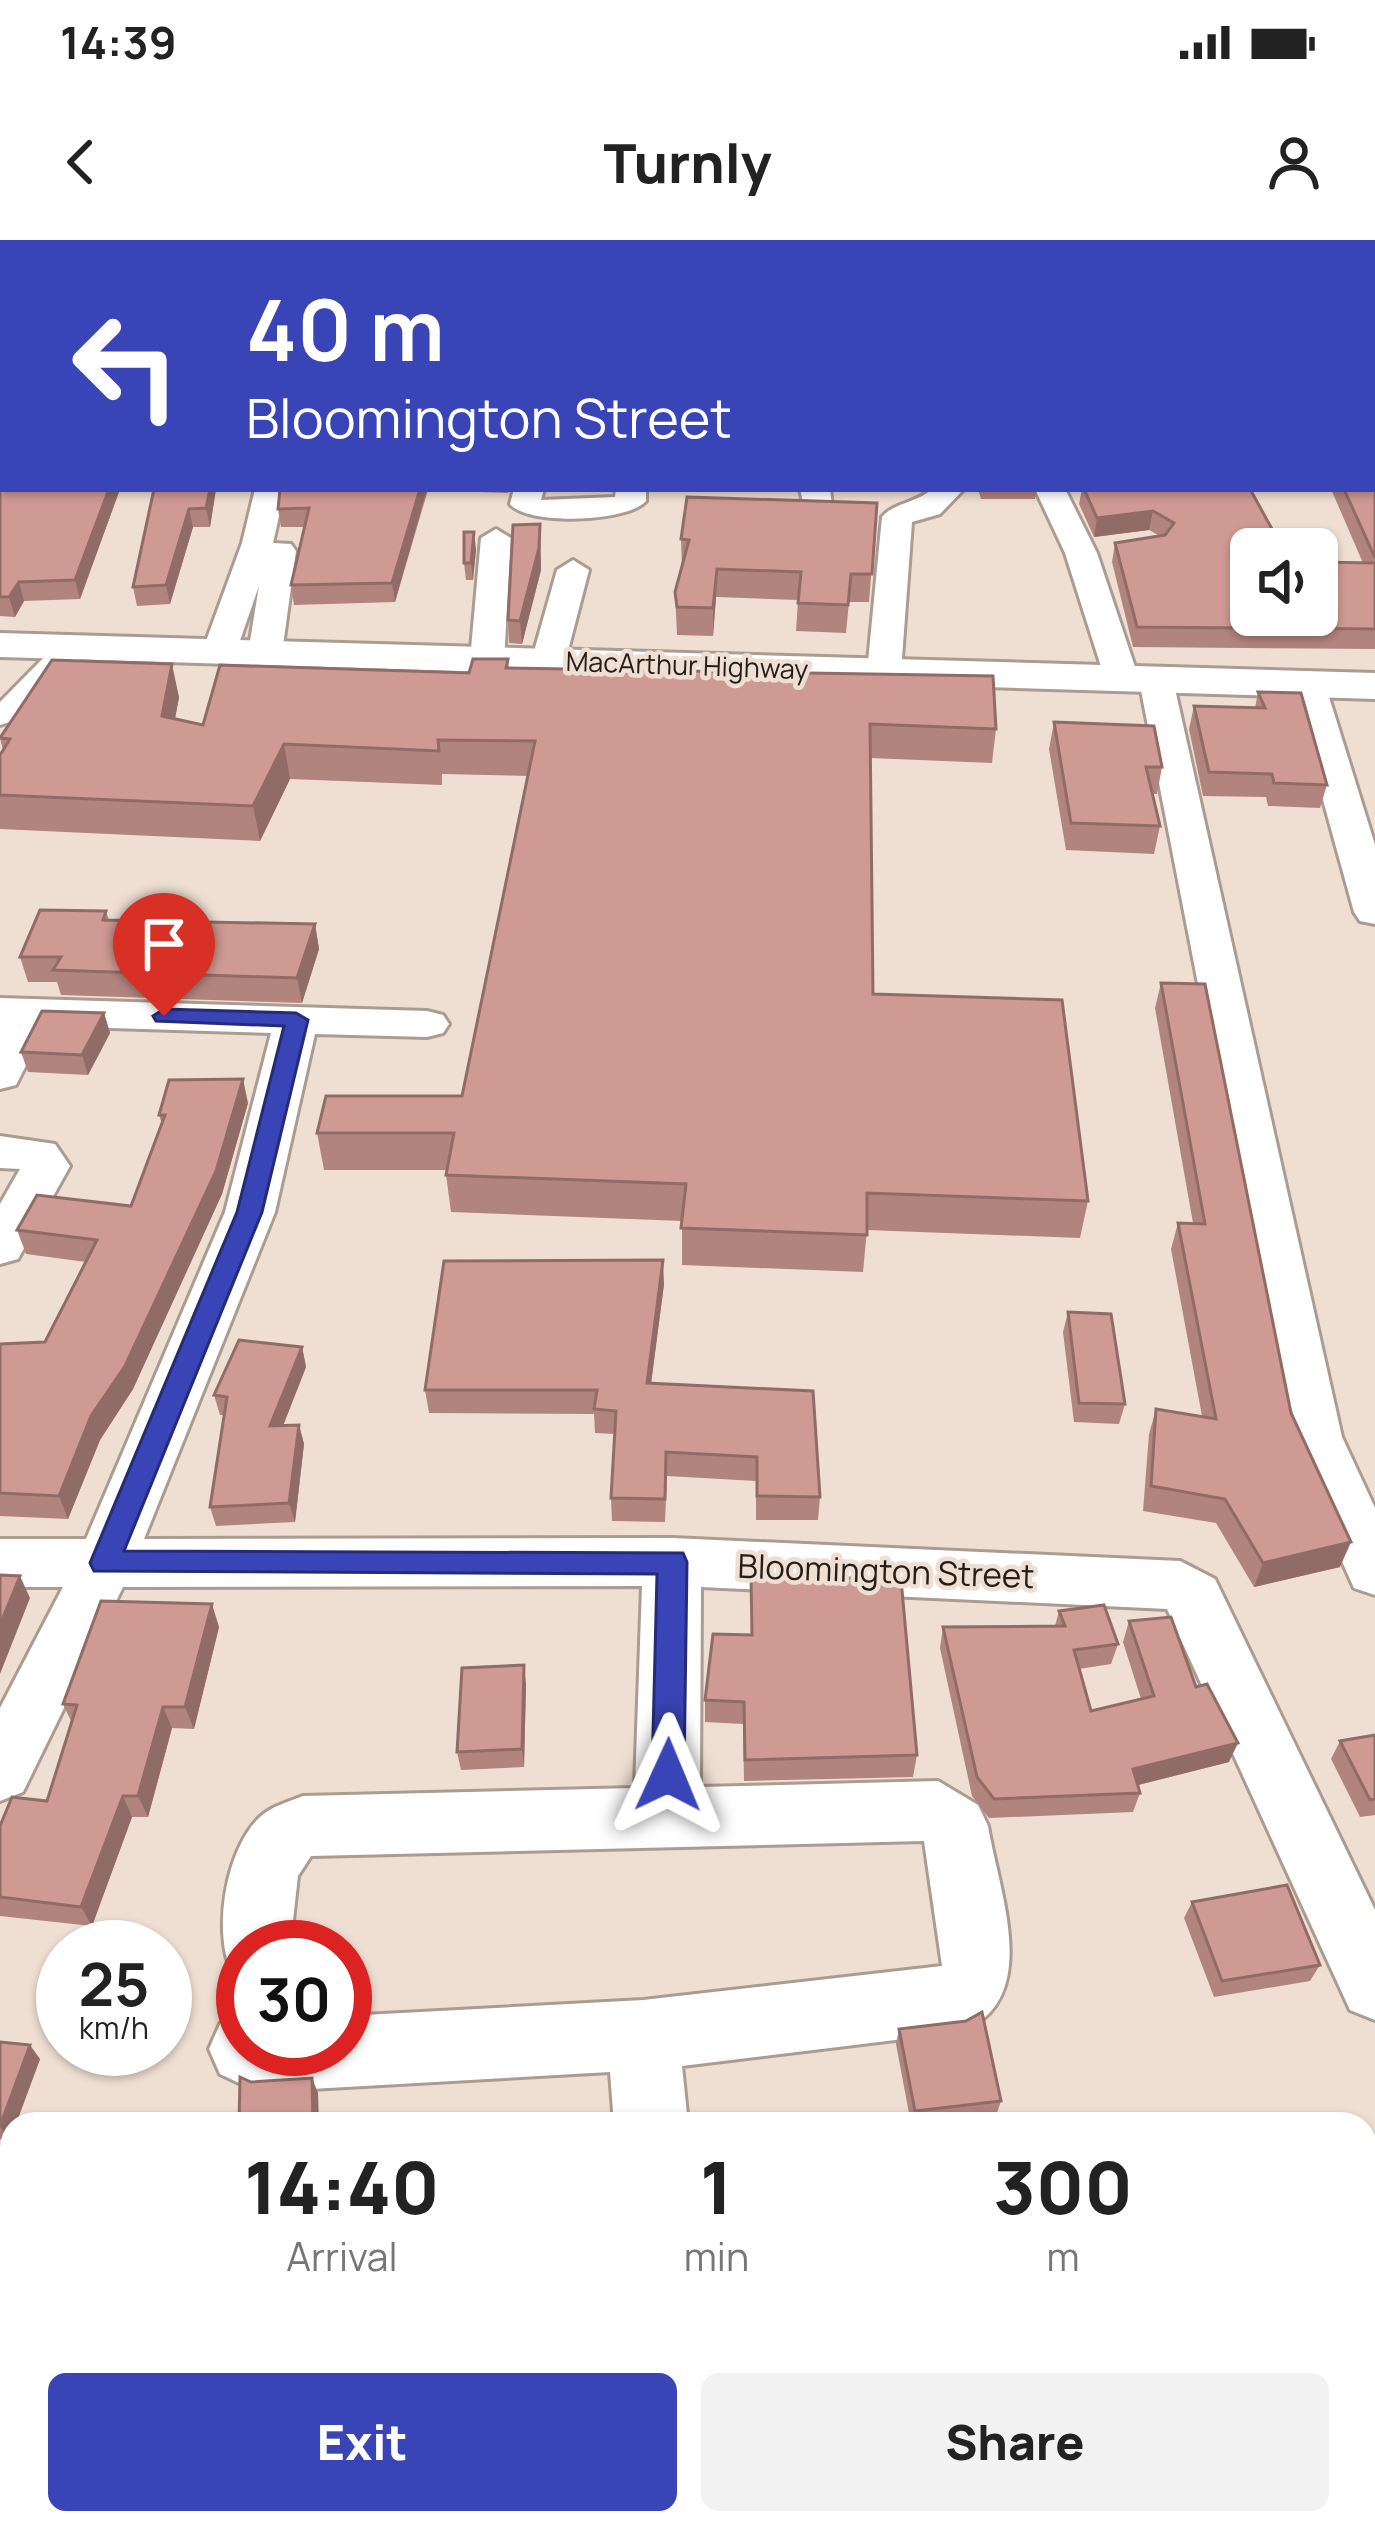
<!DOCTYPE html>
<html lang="en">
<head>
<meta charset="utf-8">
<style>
  :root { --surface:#fff; --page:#f2f2f2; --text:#222; --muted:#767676; --accent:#3944b7 }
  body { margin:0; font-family:Manrope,sans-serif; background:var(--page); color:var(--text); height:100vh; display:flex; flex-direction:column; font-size:45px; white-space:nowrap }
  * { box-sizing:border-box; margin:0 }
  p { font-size:39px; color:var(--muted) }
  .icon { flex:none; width:66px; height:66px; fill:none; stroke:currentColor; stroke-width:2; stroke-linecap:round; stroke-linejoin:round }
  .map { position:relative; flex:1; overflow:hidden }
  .sheet { position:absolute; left:0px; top:1872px; width:1377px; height:423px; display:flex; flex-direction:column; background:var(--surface); border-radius:36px 36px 0 0; box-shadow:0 3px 9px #0004 }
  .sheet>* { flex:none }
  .guide { position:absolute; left:0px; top:0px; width:1377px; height:252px; box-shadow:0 3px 9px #0004; background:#3944b7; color:#fff; overflow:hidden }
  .controls { position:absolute; left:1230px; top:288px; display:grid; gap:24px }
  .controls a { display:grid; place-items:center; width:108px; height:108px; border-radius:18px; background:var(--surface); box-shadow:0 3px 9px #0004; font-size:60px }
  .speed { position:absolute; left:36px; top:1680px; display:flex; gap:24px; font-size:60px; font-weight:700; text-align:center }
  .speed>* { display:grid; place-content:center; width:156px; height:156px; border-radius:50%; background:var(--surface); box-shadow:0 3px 9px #0004; line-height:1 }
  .speed small { font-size:30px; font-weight:400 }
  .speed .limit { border:18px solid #d22; background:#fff; color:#111 }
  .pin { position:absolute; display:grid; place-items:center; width:102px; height:102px; color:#fff; margin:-123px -51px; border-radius:50% 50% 50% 0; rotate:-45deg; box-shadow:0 0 12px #0007 }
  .pin .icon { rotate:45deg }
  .me { position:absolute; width:132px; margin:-66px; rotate:1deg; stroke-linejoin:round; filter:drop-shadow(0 0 9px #0008) }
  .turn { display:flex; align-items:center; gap:42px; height:252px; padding:0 48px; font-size:54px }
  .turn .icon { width:156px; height:156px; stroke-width:2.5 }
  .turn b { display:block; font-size:84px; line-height:102px }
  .eta { display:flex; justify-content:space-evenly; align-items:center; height:204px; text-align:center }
  .eta b { font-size:72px; font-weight:800; line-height:84px }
  .button { display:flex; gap:24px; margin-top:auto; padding:24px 48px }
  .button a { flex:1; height:138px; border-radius:18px; background:var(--accent); color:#fff; font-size:48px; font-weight:800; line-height:138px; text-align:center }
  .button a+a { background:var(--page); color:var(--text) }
  .status { display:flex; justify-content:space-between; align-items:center; height:84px; padding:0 60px; background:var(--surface); direction:ltr }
  .status svg { height:33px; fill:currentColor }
  header { display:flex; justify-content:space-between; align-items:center; height:156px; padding:0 48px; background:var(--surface); font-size:54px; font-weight:800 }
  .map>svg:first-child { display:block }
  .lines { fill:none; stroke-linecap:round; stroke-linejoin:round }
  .minor-casing { stroke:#ab9c91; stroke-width:6 }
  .highway-casing { stroke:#ab9c91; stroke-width:6 }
  .minor { fill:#fff; fill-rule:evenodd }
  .highway { fill:#fff; fill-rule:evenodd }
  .wall { fill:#b2847e }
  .shaded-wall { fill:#916c67 }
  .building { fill:#cf9a93; stroke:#916c67; stroke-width:3 }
  .route { fill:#3944b7; stroke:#252c77; stroke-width:3 }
  .labels { text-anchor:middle; stroke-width:9; stroke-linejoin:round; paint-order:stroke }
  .far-street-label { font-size:27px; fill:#231d19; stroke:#efdfd3 }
  .street-label { font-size:33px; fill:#231d19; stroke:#efdfd3 }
</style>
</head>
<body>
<div class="status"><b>14:39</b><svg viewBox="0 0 49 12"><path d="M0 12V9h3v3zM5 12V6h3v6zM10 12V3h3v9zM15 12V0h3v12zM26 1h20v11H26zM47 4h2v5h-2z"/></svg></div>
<header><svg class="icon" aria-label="back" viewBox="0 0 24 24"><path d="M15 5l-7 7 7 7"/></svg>Turnly<svg class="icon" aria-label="person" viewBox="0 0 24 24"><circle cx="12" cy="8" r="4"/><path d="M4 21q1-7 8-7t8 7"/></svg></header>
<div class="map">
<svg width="1375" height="2294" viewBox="0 0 1375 2294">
  <rect width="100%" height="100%" fill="#efdfd3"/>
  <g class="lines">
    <defs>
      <g id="minor">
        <path d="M884 0H906L907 3H885Z"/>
        <path d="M255 249H285L273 303 291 304 296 311 282 413 265 423 248 413 259 346 236 412 219 422 202 412 242 303Z"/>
        <path d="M514 249H544L541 260 615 257 616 249H646V261C628 282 528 286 510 264Z"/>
        <path d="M800 249H830L833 274 829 280H807Z"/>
        <path d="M932 249H964L940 274 912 282 901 432 896 439H872L867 432 882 277C893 263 917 263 932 249Z"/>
        <path d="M1035 249H1065L1097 313 1139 439 1156 430 1173 440 1342 1197 1375 1268V1355L1354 1348 1286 1197 1139 440 1122 449 1105 439 1065 313Z"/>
        <path d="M496 289 511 298 504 420 487 430 470 420 481 298Z"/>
        <path d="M573 320 589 330 565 422 560 429H536L531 422 557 330Z"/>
        <path d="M72 398 89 408 84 415 29 476 0 485V462L60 401Z"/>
        <path d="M1308 434 1325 444 1375 605V684L1360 681 1354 672 1291 444Z"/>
        <path d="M0 758 427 771 443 775 449 784 443 793 427 797 315 794 275 972 144 1299 672 1298 1180 1321 1215 1339 1375 1670V1780L1350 1770 1167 1369 701 1347 700 1547 938 1541 978 1565 988 1586C999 1653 1043 1759 961 1792L682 1826 688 1884H614L610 1832 258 1852 220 1834 209 1809 220 1784 243 1774V1809H345V1776L643 1760 942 1726 924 1601 311 1616 298 1636 290 1707H243V1735L231 1730C213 1690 226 1609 260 1577 272 1566 288 1562 303 1556L635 1548 642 1346 123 1347 23 1552 0 1561V1468L63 1347H0V1299H86L225 972 271 793 46 786 16 845 0 849Z"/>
        <path d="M0 896 55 904 70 926 18 1019 0 1024V964L20 929 0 928Z"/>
        <path d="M1375 2034V2114L1365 2115V2035Z"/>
        <path d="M12 2164V2246L0 2248V2166Z"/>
      </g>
      <path id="highway" d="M0 393 1375 433V459L0 417Z"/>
    </defs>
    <!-- minor casing -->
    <use href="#minor" class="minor-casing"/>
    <!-- highway casing -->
    <use href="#highway" class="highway-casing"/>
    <!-- minor -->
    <use href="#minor" class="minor"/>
    <!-- highway -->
    <use href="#highway" class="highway"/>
  </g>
  <!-- wall -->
  <g class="wall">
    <path d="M907 0H1375V409L1133 407 1112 322 1115 303 1160 296 1149 290 1094 297 1079 264 1082 249H1250L1251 375 1363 323 1331 249H1374V3H907Z"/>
    <path d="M0 72 120 249 80 359 24 361 15 377 0 376V203H2V197L0 198V146L3 144Z"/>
    <path d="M154 249H216L210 287H193L170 364 137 366 133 347Z"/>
    <path d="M280 249H511L508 253 428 250 395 362 294 365 291 345 305 287H281L278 269Z"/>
    <path d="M978 249H1036L1035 259H981Z"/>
    <path d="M877 263 869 362H849L846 393 796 391 798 360 716 357 713 396 677 395 675 352 682 327 681 299Z"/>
    <path d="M540 284 541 330 522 404 509 403 508 380Z"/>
    <path d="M476 309 473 340H466L464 323Z"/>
    <path d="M508 419 509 428 996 489 992 523 870 518 873 754 1088 961 1080 998 867 990 863 1032 682 1025V981L451 972 446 935 447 930H324L317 893 462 856 528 536 442 534V545L290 539 260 601 0 589V515L3 510 0 498 179 457 175 479 203 485 469 433Z"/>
    <path d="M1258 452 1327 545 1320 568 1268 566 1266 557 1203 556 1189 489 1194 466 1255 468Z"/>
    <path d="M1054 482 1162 527 1157 554H1152L1160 586 1154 614 1066 610 1049 509Z"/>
    <path d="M106 671 109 680 315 684 319 709 302 763 61 755 57 742H28L20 717Z"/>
    <path d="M1161 743 1340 1327 1254 1347 1216 1283 1143 1271 1149 1194 1156 1169 1202 1176 1171 1009 1178 983H1193L1155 768Z"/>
    <path d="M104 773 110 793 88 835 28 832 21 812Z"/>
    <path d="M248 863 222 954 133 1149 100 1200 68 1279 0 1276V1104L45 1102 86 1022 26 1014 17 990 131 966 162 884 159 875Z"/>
    <path d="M664 1044 651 1143 820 1257 818 1280H756V1241L667 1236 665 1282 612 1281 611 1258 614 1194 595 1193 594 1174 429 1173 425 1150Z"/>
    <path d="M1068 1072 1125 1164 1119 1184 1074 1182 1063 1092Z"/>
    <path d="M302 1107 306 1127 283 1186 299 1185 304 1204 295 1282 216 1286 210 1267 224 1175H220L214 1155Z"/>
    <path d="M751 1336 917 1515 913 1537 744 1541 743 1484 705 1482V1460L751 1395Z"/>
    <path d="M1059 1371 1118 1404 1111 1424 1079 1429 1091 1471 1141 1459 1123 1402 1129 1381 1196 1447 1229 1522 1138 1545 1140 1553 1133 1572 989 1578 972 1556 940 1408 943 1387 1055 1386Z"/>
    <path d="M219 1387 194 1489 172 1488 148 1577H132L92 1686 0 1676V1586L47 1561 72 1483 63 1464Z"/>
    <path d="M526 1444 524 1527 461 1530 457 1512Z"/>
    <path d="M1375 1495V1575L1360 1577 1331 1519 1340 1501Z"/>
    <path d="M1192 1662 1320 1725 1310 1741 1214 1757 1184 1678Z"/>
    <path d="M966 1781 1001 1861 996 1876 911 1884 896 1804 899 1789Z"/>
    <path d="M0 1802 40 1819 16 1884H12L10 1900 0 1899Z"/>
  </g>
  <!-- shaded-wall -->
  <g class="shaded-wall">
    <path d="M109 249H120L80 359 75 340Z"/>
    <path d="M210 249H216L210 287 206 268Z"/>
    <path d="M420 249H427L395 362 392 343Z"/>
    <path d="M189 269 193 287 170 364 166 345Z"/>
    <path d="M1153 271 1149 290 1094 297 1097 278Z"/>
    <path d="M540 284 541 330 522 404 520 381Z"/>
    <path d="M474 292 476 309 473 340 471 323Z"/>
    <path d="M717 329 716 357 713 396V368Z"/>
    <path d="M19 342 24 361 15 377 9 357Z"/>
    <path d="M172 424 179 457 169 510 162 476Z"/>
    <path d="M284 504 290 539 260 601 253 566Z"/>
    <path d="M315 684 319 709 302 763 297 738Z"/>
    <path d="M104 773 110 793 88 835 82 815Z"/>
    <path d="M243 839 248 863 222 954 133 1149 100 1200 68 1279 59 1256 91 1176Z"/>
    <path d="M663 1020 664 1044 648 1167 647 1143Z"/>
    <path d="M302 1107 306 1127 275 1206 270 1186Z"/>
    <path d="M299 1185 304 1204 295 1282 289 1263Z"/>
    <path d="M1351 1302 1340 1327 1254 1347 1263 1323Z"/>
    <path d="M20 1336 30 1358 0 1434V1385Z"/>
    <path d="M212 1364 219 1387 194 1489 185 1467Z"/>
    <path d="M524 1425 526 1444 524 1527 522 1509Z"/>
    <path d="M163 1467 172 1488 148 1577 138 1556Z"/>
    <path d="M1238 1503 1229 1522 1126 1548 1133 1529Z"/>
    <path d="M123 1556 132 1577 92 1686 81 1667Z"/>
    <path d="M30 1805 40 1819 16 1884H12L10 1900 0 1887Z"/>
    <path d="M312 1838 318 1853 319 1884H313Z"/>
    <path d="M220 2283H234L233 2294H219Z"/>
  </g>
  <!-- building -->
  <g class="building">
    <path d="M0 0H589V3H3V70L0 58V35L3 34Z"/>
    <path d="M629 0H672L673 3H629Z"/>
    <path d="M910 0H1375L1374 68V3H912Z"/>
    <path d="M3 71V249H109L75 340 19 342 9 357H0V203H2L3 183 0 181V146L3 144 0 131V72Z"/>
    <path d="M1374 71 1375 72V318L1344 249H1374Z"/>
    <path d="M154 249H210L206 268 189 269 166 345 133 347Z"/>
    <path d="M280 249H420L392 343 291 345 309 268 278 269Z"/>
    <path d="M1084 249H1250L1283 309H1251V375H1317V322L1375 323V389L1137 387 1115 303 1165 295 1174 283 1153 271 1097 278Z"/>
    <path d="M687 257 877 263 872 334H851L848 365 798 363 801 332 717 329 713 368 677 367 675 352 689 300 681 299Z"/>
    <path d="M540 284 539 308 520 381 508 380 513 285Z"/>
    <path d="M464 292H474L471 323H464Z"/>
    <path d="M473 419H508L506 428 993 436 996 489 870 484 873 754 1062 760 1088 961 867 953V995L681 988 686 944 446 935 454 893H317L326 856H462L535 501 438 500 439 511 284 504 253 566 0 555V515L10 499 0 498 52 420 172 424 162 476 203 485 220 425 469 433Z"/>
    <path d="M1258 452 1301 453 1327 545 1274 543 1272 534 1209 532 1194 466 1265 468Z"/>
    <path d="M1054 482 1154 486 1162 527H1146L1160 586 1071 583Z"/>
    <path d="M40 670 106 671 103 680 315 684 297 738 53 730 61 717H20Z"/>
    <path d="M1161 743 1205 744 1291 1173 1351 1302 1263 1323 1225 1259 1151 1246 1156 1169 1216 1179 1178 983 1205 984Z"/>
    <path d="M42 771 104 773 82 815 21 812Z"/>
    <path d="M243 839 216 931 125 1126 91 1176 59 1256 0 1253V1104L45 1102 97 1000 17 990 37 955 131 966 165 875H159L169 840Z"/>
    <path d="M663 1020 647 1143 813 1151 820 1257 757 1256V1217L666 1212 665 1259 611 1258 616 1171 594 1169 597 1150H425L444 1021Z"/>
    <path d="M1068 1072 1111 1074 1125 1164 1079 1163Z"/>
    <path d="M239 1100 302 1107 270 1186 299 1185 289 1263 210 1267 227 1157 214 1155Z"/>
    <path d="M0 1335 20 1336 0 1385Z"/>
    <path d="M751 1336 901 1339 917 1515 745 1520 744 1462 705 1460 713 1394 752 1395Z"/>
    <path d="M101 1361 212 1364 185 1467H163L138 1556H123L81 1667 0 1657V1586L12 1557 47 1561 77 1465 63 1464Z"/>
    <path d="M1104 1365 1118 1404 1074 1410 1091 1471 1154 1456 1129 1381 1171 1377 1196 1447 1207 1444 1238 1503 1133 1529 1140 1553 994 1559 977 1537 943 1387 1065 1386 1059 1371Z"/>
    <path d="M524 1425 522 1509 457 1512 462 1428Z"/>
    <path d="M1375 1495V1559L1370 1560 1340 1501Z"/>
    <path d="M1287 1645 1320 1725 1222 1741 1192 1662Z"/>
    <path d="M982 1772 1001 1861 915 1871 899 1789 966 1781Z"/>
    <path d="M0 1802 30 1805 0 1886Z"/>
    <path d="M240 1837 251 1842 312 1838 313 1884H239Z"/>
    <path d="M12 2245V2283H220L219 2294H0V2246Z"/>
    <path d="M800 2283H1018L1020 2294H801Z"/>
  </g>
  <!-- route -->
  <path class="route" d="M164 769 296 773 308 780 262 972 124 1311 683 1313 687 1322 684 1535 680 1545 668 1550 657 1545 652 1535 657 1334 94 1331 90 1323 237 972 284 786 156 781 153 776Z"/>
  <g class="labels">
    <!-- far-street labels -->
    <g class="far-street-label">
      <text transform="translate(687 426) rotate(2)" y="9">MacArthur Highway</text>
    </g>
    <!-- street labels -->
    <g class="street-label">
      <text transform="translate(886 1331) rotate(2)" y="12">Bloomington Street</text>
    </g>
  </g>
</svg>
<div class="controls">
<a><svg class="icon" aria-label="sound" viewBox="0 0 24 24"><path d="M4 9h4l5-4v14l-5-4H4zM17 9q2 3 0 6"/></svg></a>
</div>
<div class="speed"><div>25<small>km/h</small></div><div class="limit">30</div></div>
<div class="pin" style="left:164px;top:776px;background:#d93025"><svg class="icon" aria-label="arrive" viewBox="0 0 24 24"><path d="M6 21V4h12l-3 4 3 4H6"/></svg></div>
<svg class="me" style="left:668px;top:1535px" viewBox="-20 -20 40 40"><path d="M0-17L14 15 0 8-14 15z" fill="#3944b7" stroke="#fff" stroke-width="4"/></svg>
<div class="guide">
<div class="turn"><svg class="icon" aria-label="left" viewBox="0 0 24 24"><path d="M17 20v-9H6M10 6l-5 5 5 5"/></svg><div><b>40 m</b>Bloomington Street</div></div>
</div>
<section class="sheet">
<div class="eta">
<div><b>14:40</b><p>Arrival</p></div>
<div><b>1</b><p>min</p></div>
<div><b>300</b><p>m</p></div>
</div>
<div class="button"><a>Exit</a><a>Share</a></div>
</section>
</div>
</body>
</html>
